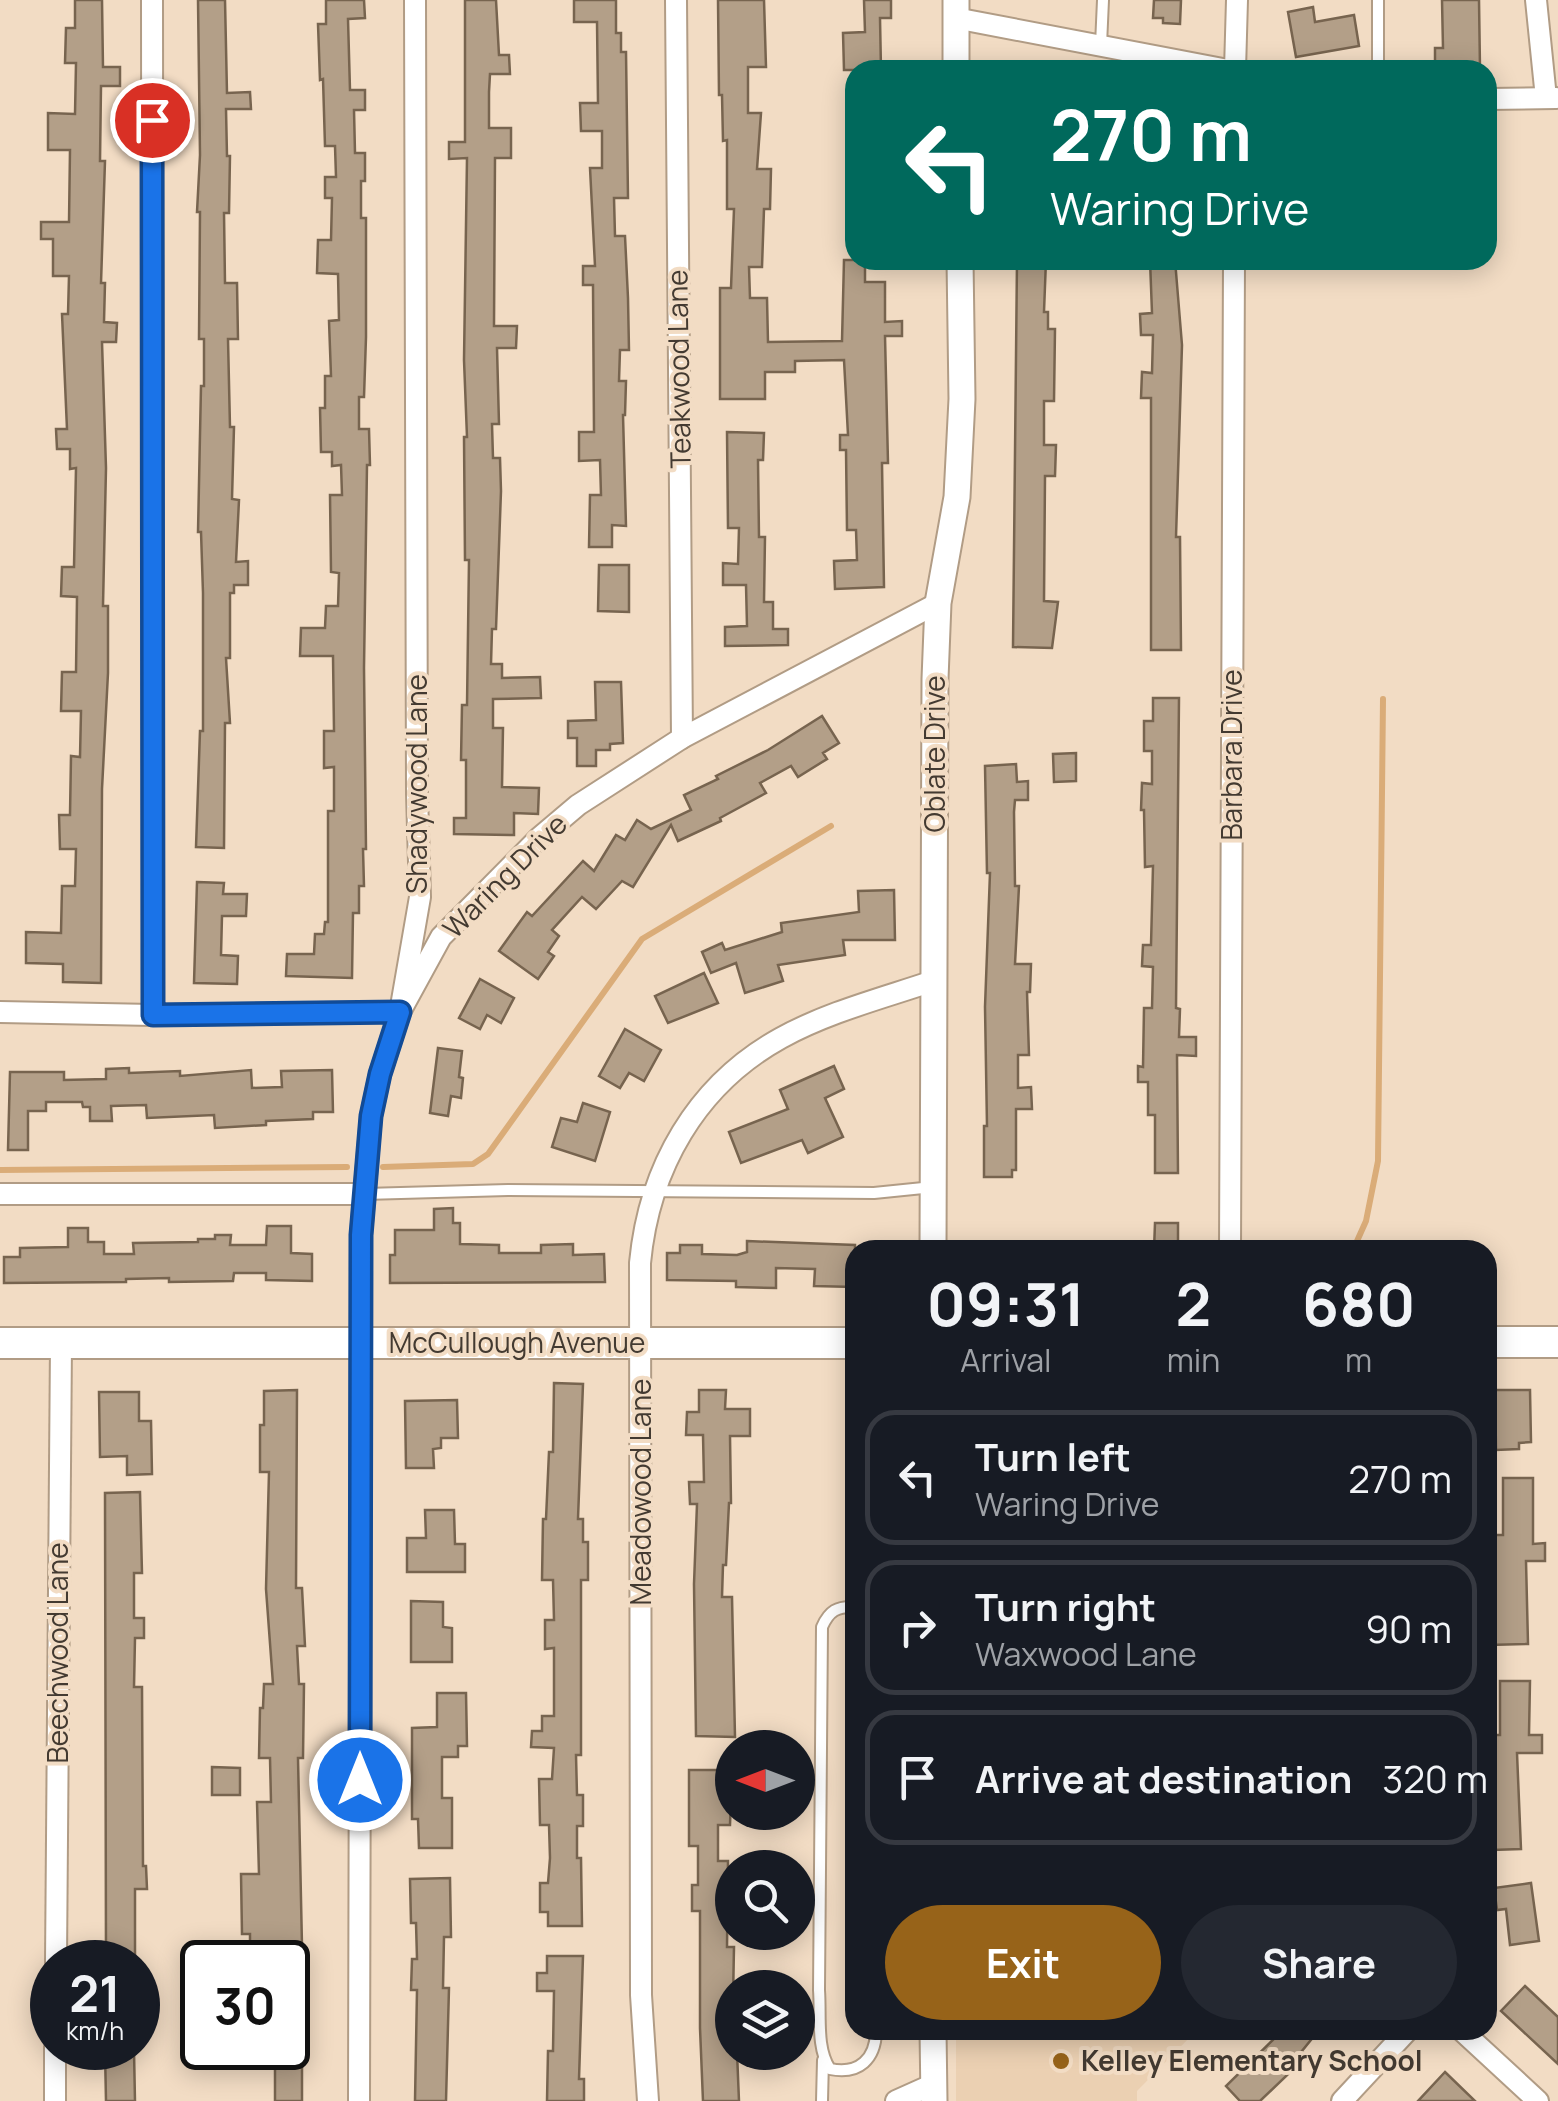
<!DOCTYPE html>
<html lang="en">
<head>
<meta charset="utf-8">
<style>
  :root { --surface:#171b24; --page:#242831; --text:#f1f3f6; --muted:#9ea1a6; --line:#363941; --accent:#976319 }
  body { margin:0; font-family:Manrope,sans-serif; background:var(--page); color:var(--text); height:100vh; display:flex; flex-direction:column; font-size:38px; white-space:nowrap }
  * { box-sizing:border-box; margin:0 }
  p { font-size:32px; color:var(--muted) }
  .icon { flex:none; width:55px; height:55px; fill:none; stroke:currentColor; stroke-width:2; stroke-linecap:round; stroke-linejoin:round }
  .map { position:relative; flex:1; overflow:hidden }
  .panel { position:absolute; left:845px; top:1240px; width:652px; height:800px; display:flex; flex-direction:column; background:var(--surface); border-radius:30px; box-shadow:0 5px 25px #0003 }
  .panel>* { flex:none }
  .banner { position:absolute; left:845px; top:60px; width:652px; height:210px; border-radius:30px; box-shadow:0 5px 25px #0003; background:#00695c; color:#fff; overflow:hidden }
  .needle { width:65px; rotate:270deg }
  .buttons { position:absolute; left:715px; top:1730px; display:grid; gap:20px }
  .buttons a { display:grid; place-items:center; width:100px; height:100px; border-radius:50%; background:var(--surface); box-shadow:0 5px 25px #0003; font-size:50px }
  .speed { position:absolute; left:30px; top:1940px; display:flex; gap:20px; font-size:50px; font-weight:700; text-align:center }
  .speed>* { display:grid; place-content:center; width:130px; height:130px; border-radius:50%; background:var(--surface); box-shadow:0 5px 25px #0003; line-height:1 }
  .speed small { font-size:25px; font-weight:400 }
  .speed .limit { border:5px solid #111; border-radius:15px; background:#fff; color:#111 }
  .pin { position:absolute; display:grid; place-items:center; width:85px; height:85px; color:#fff; margin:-42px; border:5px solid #fff; border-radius:50%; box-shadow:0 2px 10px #0007 }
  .me { position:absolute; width:110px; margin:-55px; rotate:0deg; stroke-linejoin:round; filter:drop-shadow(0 0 8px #0008) }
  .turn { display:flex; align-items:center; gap:35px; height:210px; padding:0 40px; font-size:45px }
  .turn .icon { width:130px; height:130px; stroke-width:2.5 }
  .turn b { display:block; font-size:70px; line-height:85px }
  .eta { display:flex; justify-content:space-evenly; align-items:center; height:170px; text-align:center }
  .eta b { font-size:60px; font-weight:700; line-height:70px }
  .action { display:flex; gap:20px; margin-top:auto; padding:20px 40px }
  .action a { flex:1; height:115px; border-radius:60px; background:var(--accent); color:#fff; font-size:40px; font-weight:700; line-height:115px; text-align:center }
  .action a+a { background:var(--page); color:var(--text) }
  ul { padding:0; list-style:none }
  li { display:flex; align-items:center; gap:30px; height:135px; margin:0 20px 15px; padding:0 20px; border:5px solid var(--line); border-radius:30px }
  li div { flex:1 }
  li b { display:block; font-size:38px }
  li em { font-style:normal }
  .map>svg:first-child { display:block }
  .built { fill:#ebd0b2 }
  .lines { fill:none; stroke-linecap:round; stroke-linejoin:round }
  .stream { stroke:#daac78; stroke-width:6 }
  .building { fill:#b39f88; stroke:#77644f; stroke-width:2.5 }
  .service-casing { stroke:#b19c85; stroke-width:14 }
  .minor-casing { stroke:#b19c85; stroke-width:24 }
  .tertiary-casing { stroke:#b19c85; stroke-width:29 }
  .secondary-casing { stroke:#b19c85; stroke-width:34 }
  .service { stroke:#fff; stroke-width:10 }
  .minor { stroke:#fff; stroke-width:20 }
  .tertiary { stroke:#fff; stroke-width:25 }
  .secondary { stroke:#fff; stroke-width:30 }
  .route-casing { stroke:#114b97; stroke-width:25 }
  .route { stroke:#1a73e8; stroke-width:18 }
  .poi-dot { fill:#976319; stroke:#f2dcc4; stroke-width:4 }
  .labels { text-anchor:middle; stroke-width:8; stroke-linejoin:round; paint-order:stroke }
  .street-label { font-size:28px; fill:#433a31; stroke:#f2dcc4 }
  .poi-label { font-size:28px; font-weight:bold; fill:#433a31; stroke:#f2dcc4; text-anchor:start }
</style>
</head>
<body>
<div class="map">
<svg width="1558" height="2101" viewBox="0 0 1558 2101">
  <rect width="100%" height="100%" fill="#f2dcc4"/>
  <!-- built -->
  <path class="built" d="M956 2030H1197L1137 2091V2101H956Z"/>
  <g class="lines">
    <!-- stream -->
    <g class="stream">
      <path d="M383 1167 473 1164 488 1154 642 939 831 826"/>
      <path d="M0 1170 347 1167"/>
      <path d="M1353 1250 1366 1221 1378 1161 1383 699"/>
    </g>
  </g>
  <!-- building -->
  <g class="building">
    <path d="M75 0H102L103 67H120V86H101L100 161H105L101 283H105L104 322 117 323 116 342H102L106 468 103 606H108V673L102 789 101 983 63 982V964L26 963V932L61 933 62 886H75L76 849H60L59 815H70L71 756 80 757 81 711H61L62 672H76L77 597 61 596 62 567H74L76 468 70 469V449H57L56 429H67L62 314H68L69 276H53V239H41V222H69L70 150H48V113L75 114 76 63H65L66 28H75Z"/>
    <path d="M198 0H225L227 93 250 92 251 109H226L227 156H230L229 213H224L225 283H237L238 339H228L230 427H234L232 499 239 500 236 562 248 561V585H234V593H230V658H226L230 723H225L224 848 196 847 200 731H203V593L201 532H198L201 386H204V339H199L200 212H197L200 155Z"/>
    <path d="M326 0H364L365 18 348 19 350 90H365V110H354L355 153H365V181H361V218H366V337L364 397H359V429H369L370 465H367L364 668 366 849H363L364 886H359V913H353L352 978 286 976 287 954H314L315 934H324L325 922H328V811H334V767L324 768V731H334L333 656H300L301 628H325L326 606H338L339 573 331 572 330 495H342L341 465 332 466V452H321L320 408H325V376H331L329 321 339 320 338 274 317 273 318 240H331L332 198H325V177H336L335 146H325L323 79 320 80 318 24H326Z"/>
    <path d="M465 0H496L499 55H509L510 74H490L489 92V128H511V158H495L494 326H517L516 348H497L499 424H492L493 458H500L501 491 496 629H492L491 664H502V678L540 677 541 698 493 699V728H503L502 787 539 788 538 814 514 813V835L454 834V818H466V760H461L462 705H467L469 560H465L464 437H467L464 360 467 158 449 159V142H465Z"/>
    <path d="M574 0H616V33H621V52H626L628 198H614L615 236H625L628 298 629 350H620L619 381H626L625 415H623L626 526 612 525V547H589L590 495H601L600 460 579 461V432H594L593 285H583V266H595L590 168H602V131H581L580 103H598L597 22H574Z"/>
    <path d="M718 0H764L766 67H748V113H761L757 169H771L770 209H764L762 267H749L750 298H767L768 342 842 341 844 260H865V282H885V322L902 321V336H885L888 463H882L884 587 835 589 834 561 857 560 856 530H847L846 450H840V435H848L844 360 795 361V372H765V399H720V288H731L734 209H727V140L723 141 722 95H719Z"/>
    <path d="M864 0H891V18H880L881 70H844L843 33 865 32Z"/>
    <path d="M1154 0H1181L1180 24 1163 23V18H1153Z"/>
    <path d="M1442 0H1479L1480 69 1435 70V48H1443Z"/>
    <path d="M1313 7 1315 22 1354 15 1359 46 1296 57 1288 12Z"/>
    <path d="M1017 260H1046L1044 312H1048V329H1055L1054 401H1044V445H1056L1055 476H1045L1044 601 1058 602 1052 648 1013 647Z"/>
    <path d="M1150 260H1175L1182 345 1176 537H1180L1181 650H1151V398H1141L1142 372 1152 373 1153 335H1141L1140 314 1152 313Z"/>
    <path d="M727 432 764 433 763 460H758L759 537H765L764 602H773V629H788V645L725 646V627L747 626 746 585H723V563L738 564 739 528H728Z"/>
    <path d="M599 565H629V612L598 611Z"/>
    <path d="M595 682H621L623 743 610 744V750H596V766H577V738H568V721L596 720Z"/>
    <path d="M1153 698H1179L1176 1008 1180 1009 1179 1037H1196V1056L1177 1055 1178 1173H1155V1115H1148V1082H1138V1066L1143 1067 1144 1008H1152L1153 967 1142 966 1143 945H1151L1153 866 1145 867 1144 810H1141L1142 783 1152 784V751H1144V721H1153Z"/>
    <path d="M822 716 839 743 823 753 827 759 798 777 791 766 760 783 766 793 720 818 721 821 678 841 671 825 633 887 622 881 596 909 582 897 552 930 559 936 548 952 554 956 538 979 499 951 527 912 532 916 583 861 594 871 616 835 625 840 637 820 651 829 691 810 684 795 718 779 716 776 768 750Z"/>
    <path d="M1076 753V781L1054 782 1053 754Z"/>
    <path d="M1016 764 1017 782 1028 781V800H1015L1014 812 1015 886H1019L1015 964H1031L1030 992H1027L1029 1055H1018V1088L1031 1087 1032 1109H1016V1170H1012V1177H984V1126H987L985 1007 990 873H987L985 766Z"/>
    <path d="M197 882 224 883 223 894H247L246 916H222L221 955 238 956 237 984 194 983Z"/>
    <path d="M894 890 895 940H843L845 955 778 965 783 981 745 993 736 963 711 973 702 952 722 943 725 950 782 932 781 923 859 912 858 891Z"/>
    <path d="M704 973 718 1003 668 1023 655 996Z"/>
    <path d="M480 979 514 998 501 1023 487 1015 480 1029 459 1018Z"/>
    <path d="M625 1029 661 1050 644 1081 629 1073 620 1088 599 1076Z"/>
    <path d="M438 1048 462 1051 459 1077 463 1078 461 1098 451 1096 448 1116 430 1113Z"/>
    <path d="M834 1066 844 1089 825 1098 843 1137 808 1153 802 1140 741 1163 729 1132 788 1109 780 1090Z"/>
    <path d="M129 1068V1073L180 1071V1076L251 1070 252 1088 282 1087 281 1071 332 1070 333 1112H313V1119L266 1121V1125L215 1128 214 1115 147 1118 146 1105 111 1106 112 1121H90V1107H83L82 1102H46V1111H28V1150H8L10 1072H64V1080L106 1079V1069Z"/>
    <path d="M583 1103 610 1112 595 1161 552 1147 561 1118 577 1122Z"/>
    <path d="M453 1208V1223H460V1244L499 1245V1253H541V1245L573 1244V1255L604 1254 605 1282 390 1283V1255H395V1230H434V1209Z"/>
    <path d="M1155 1223H1178V1250H1154Z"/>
    <path d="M267 1226H291V1253L312 1254V1281L266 1280V1273H234L233 1281 169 1282V1278L126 1279V1282L4 1283V1257H20V1248L68 1247V1228H88V1242H104V1254H134L133 1243 198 1242V1239H215V1235H231L230 1245H266Z"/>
    <path d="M747 1241 855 1245V1287L814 1286 815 1269 776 1268V1288L736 1287V1281L667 1280V1253H680V1245H702V1254L737 1255 747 1252Z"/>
    <path d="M554 1383 583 1384 578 1519H583V1542H588V1580H581V1755H576L577 1795H583V1826H577V1858H581L582 1926H548V1912H540V1883H548L550 1858 549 1825H540L539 1779H552L554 1748 531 1747 532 1731H542V1716H554V1648L545 1649V1620H554L553 1580H542L543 1519H546L549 1452H553Z"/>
    <path d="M297 1390 296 1588H302L305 1646H297L299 1684H304L303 1758H298L302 1946H250V1934H242L241 1874H259L257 1802H271L270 1758H259L260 1708H263L264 1684H273L266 1589 269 1472H260V1425H264V1391Z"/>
    <path d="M699 1390H726L725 1409H750V1436H730L731 1503H729L726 1565H723L722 1597H732L735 1737 696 1736 694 1584 697 1504H690L689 1482H704L703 1435H686L687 1412H699Z"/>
    <path d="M1495 1390H1530L1531 1442 1519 1443V1449L1496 1450Z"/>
    <path d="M99 1392H139V1421H151L152 1474 127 1475V1456L100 1457Z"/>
    <path d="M457 1400 458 1438H441V1448L433 1449 434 1468H406L405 1401Z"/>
    <path d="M1503 1478H1533V1544L1545 1543V1561H1526L1528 1644 1488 1645V1535H1503Z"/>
    <path d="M140 1492 142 1573H134V1618H144V1638H135L134 1687H142L143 1866H146L147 1889H135V1962H106L105 1493Z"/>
    <path d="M425 1510H454L455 1544H465V1572H407V1538H426Z"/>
    <path d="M411 1601 443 1602V1627L452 1628V1662H411Z"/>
    <path d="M1500 1681H1530L1529 1735H1542V1753H1517L1521 1849 1492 1850 1491 1820H1488V1735H1500Z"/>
    <path d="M437 1693H466L467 1746H458V1757H442V1798H452V1848H419L418 1819H412V1728L437 1727Z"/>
    <path d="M212 1767 240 1768V1795H212Z"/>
    <path d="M689 1770H732L730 1825H718V1861H728L727 1947H734L732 2052H737L739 2101H703L700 2028V1911H692V1885H698V1846H689Z"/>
    <path d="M450 1878 451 1937H444L443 1988H449L446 2101H415L417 1990H411L412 1959H417L416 1923H411L410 1879Z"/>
    <path d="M1531 1883 1539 1941 1510 1945 1506 1909 1497 1910 1494 1888Z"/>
    <path d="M547 1956H583L579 2079H584V2101H547L548 2051H553L554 1991H537V1973H547Z"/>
    <path d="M1525 1986 1558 2017V2064L1501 2011Z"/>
    <path d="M1283 2030H1319L1302 2051 1307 2056 1260 2101H1240L1226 2086Z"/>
    <path d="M105 2051H134L135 2101H106Z"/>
    <path d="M275 2056H298V2064H302V2101H275Z"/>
    <path d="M1445 2072 1475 2101H1418Z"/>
  </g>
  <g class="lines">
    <defs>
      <g id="service">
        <path d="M1378 0V70"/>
        <path d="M1101 45 1103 0"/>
        <path d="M365 1194 508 1190 874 1193 933 1187"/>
        <path d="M855 1607C837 1606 829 1611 822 1627L819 1990C821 2016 816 2048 830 2069 859 2075 876 2059 876 2030"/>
        <path d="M822 2101 823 2060"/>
      </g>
      <g id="minor">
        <path d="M152 0 153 1015"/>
        <path d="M676 0 682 738"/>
        <path d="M1536 0 1546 98"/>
        <path d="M955 18 1228 70"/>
        <path d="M1235 70 1237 0"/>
        <path d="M1488 99 1556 98"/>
        <path d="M0 1012 153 1015 400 1012 441 937 539 838 578 805 682 738 938 603"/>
        <path d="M0 1194H364"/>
        <path d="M1230 1250 1234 260"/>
        <path d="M56 1962 61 1343"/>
        <path d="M1461 2030 1538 2101"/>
        <path d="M55 2101V2048"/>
        <path d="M359 2101 361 1235 371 1116 380 1074 400 1012 420 897 417 794 415 0"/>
        <path d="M648 2101 641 1995 640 1263C649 1168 696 1085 781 1038 828 1012 883 998 933 981"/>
        <path d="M896 2101 934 2084"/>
        <path d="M1342 2101 1408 2030"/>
      </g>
      <g id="tertiary">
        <path d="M956 0V70"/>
        <path d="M933 1250 935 679 938 603 957 497 962 399 960 260"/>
        <path d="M933 2030 934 2101"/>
      </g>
      <g id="secondary">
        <path d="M1488 1342H1558"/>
        <path d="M0 1343H855"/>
      </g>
    </defs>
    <!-- service casing -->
    <use href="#service" class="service-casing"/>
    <!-- minor casing -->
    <use href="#minor" class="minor-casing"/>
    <!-- tertiary casing -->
    <use href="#tertiary" class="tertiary-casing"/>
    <!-- secondary casing -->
    <use href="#secondary" class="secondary-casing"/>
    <!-- service -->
    <use href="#service" class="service"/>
    <!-- minor -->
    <use href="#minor" class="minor"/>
    <!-- tertiary -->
    <use href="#tertiary" class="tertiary"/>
    <!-- secondary -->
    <use href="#secondary" class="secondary"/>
  </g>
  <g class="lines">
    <defs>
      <path id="route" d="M152 120 153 1015 400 1012 380 1074 371 1116 361 1235 360 1780"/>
    </defs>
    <!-- route casing -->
    <use href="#route" class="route-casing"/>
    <!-- route -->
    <use href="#route" class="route"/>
  </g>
  <!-- markers -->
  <circle class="poi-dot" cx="1061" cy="2061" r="10"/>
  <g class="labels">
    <!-- street labels -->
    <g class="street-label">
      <text transform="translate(679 369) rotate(-91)" y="10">Teakwood Lane</text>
      <text transform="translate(935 754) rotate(-90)" y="10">Oblate Drive</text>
      <text transform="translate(1232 755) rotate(-90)" y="10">Barbara Drive</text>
      <text transform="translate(417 784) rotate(-90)" y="10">Shadywood Lane</text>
      <text transform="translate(505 876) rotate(-45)" y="10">Waring Drive</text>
      <text x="517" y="1353">McCullough Avenue</text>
      <text transform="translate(641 1492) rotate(-90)" y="10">Meadowood Lane</text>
      <text transform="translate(58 1653) rotate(-90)" y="10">Beechwood Lane</text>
    </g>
    <!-- poi labels -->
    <g class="poi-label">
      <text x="1081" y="2071">Kelley Elementary School</text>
    </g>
  </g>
</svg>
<div class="buttons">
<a><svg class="needle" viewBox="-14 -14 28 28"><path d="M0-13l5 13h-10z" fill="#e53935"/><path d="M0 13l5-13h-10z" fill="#9ea1a6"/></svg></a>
<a><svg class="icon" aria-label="search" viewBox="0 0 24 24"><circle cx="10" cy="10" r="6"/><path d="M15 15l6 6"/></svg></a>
<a><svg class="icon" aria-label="layers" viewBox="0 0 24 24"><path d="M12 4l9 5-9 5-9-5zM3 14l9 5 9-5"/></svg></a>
</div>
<div class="speed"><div>21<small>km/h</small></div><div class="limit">30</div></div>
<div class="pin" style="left:152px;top:120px;background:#d93025"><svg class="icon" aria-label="arrive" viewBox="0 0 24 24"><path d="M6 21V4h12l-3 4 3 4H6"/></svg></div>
<svg class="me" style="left:360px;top:1780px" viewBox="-20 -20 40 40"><circle r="17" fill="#1a73e8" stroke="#fff" stroke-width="3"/><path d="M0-11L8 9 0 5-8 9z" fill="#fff"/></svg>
<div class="banner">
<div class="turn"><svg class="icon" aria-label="left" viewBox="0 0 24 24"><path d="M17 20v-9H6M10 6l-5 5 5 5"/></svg><div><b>270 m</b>Waring Drive</div></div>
</div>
<section class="panel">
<div class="eta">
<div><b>09:31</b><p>Arrival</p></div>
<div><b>2</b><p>min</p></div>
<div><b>680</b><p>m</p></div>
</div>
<ul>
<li><svg class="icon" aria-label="left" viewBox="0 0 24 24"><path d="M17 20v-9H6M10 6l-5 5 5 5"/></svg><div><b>Turn left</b><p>Waring Drive</p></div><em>270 m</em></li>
<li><svg class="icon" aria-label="right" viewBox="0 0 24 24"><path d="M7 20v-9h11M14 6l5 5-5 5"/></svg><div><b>Turn right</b><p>Waxwood Lane</p></div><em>90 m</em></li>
<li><svg class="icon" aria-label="arrive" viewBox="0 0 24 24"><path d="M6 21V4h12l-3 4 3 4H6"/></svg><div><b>Arrive at destination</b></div><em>320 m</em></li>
</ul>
<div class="action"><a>Exit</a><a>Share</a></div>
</section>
</div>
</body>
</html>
